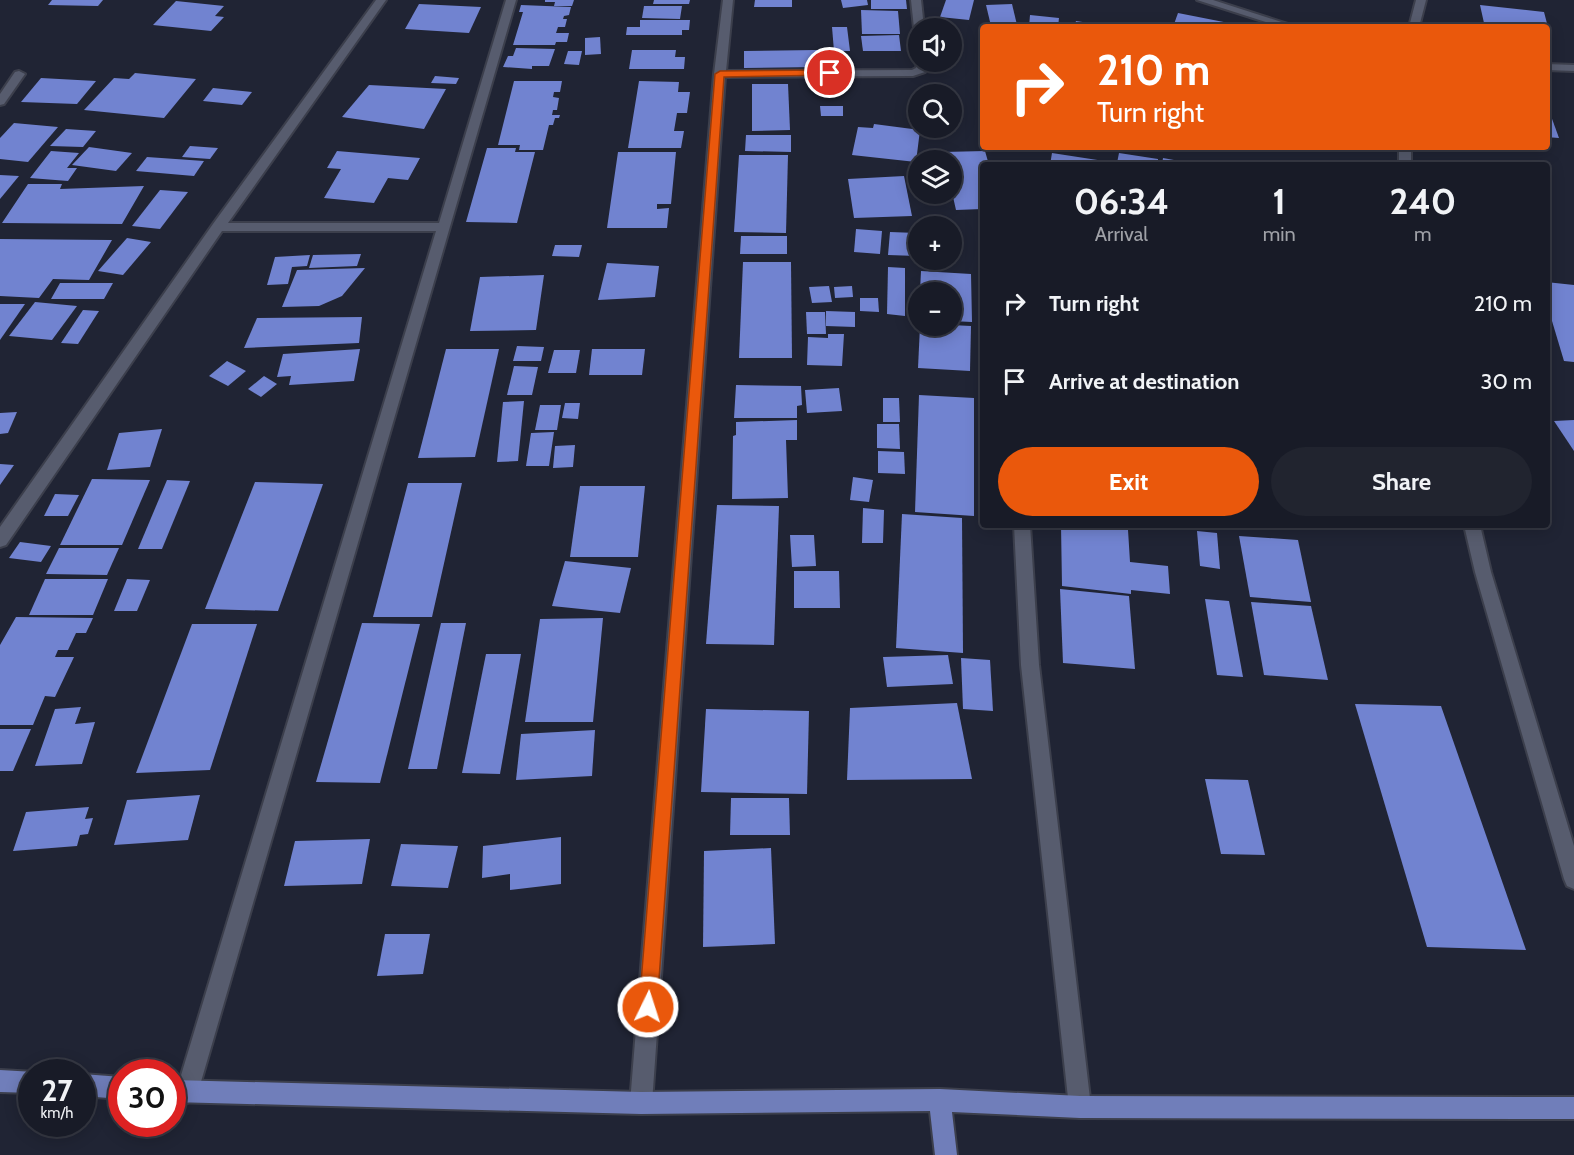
<!DOCTYPE html>
<html lang="en">
<head>
<meta charset="utf-8">
<style>
  :root { --surface:#181b27; --page:#21242f; --text:#f1f3f6; --muted:#9fa1a7; --line:#363944; --accent:#ea580c }
  body { margin:0; font-family:Cabin,sans-serif; background:var(--page); color:var(--text); height:100vh; display:flex; flex-direction:column; font-size:22px; white-space:nowrap }
  * { box-sizing:border-box; margin:0 }
  p { font-size:20px; color:var(--muted) }
  .icon { flex:none; width:33px; height:33px; fill:none; stroke:currentColor; stroke-width:2; stroke-linecap:round; stroke-linejoin:round }
  .map { position:relative; flex:1; overflow:hidden }
  .drawer { position:absolute; left:980px; top:162px; width:570px; height:366px; display:flex; flex-direction:column; background:var(--surface); border-radius:6px; box-shadow:0 3px 15px #0003,0 0 0 2px var(--line) }
  .drawer>* { flex:none }
  .top-card { position:absolute; left:980px; top:24px; width:570px; height:126px; border-radius:6px; box-shadow:0 3px 15px #0003,0 0 0 2px var(--line); background:#ea580c; color:#fff; overflow:hidden }
  .buttons { position:absolute; left:908px; top:18px; display:grid; gap:12px }
  .buttons a { display:grid; place-items:center; width:54px; height:54px; border-radius:50%; background:var(--surface); box-shadow:0 3px 15px #0003,0 0 0 2px var(--line); font-size:30px }
  .speed { position:absolute; left:18px; top:1059px; display:flex; gap:12px; font-size:30px; font-weight:700; text-align:center }
  .speed>* { display:grid; place-content:center; width:78px; height:78px; border-radius:50%; background:var(--surface); box-shadow:0 3px 15px #0003,0 0 0 2px var(--line); line-height:1 }
  .speed small { font-size:15px; font-weight:400 }
  .speed .limit { border:9px solid #d22; background:#fff; color:#111 }
  .pin { position:absolute; display:grid; place-items:center; width:51px; height:51px; color:#fff; margin:-26px; border:3px solid #fff; border-radius:50%; box-shadow:0 2px 6px #0007 }
  .me { position:absolute; width:66px; margin:-33px; rotate:4deg; stroke-linejoin:round; filter:drop-shadow(0 0 4px #0008) }
  .turn { display:flex; align-items:center; gap:21px; height:126px; padding:0 18px; font-size:27px }
  .turn .icon { width:78px; height:78px; stroke-width:2.5 }
  .turn b { display:block; font-size:42px; line-height:51px }
  .eta { display:flex; justify-content:space-evenly; align-items:center; height:102px; text-align:center }
  .eta b { font-size:36px; font-weight:800; line-height:42px }
  .button { display:flex; gap:12px; margin-top:auto; padding:12px 18px }
  .button a { flex:1; height:69px; border-radius:36px; background:var(--accent); color:#fff; font-size:24px; font-weight:800; line-height:69px; text-align:center }
  .button a+a { background:var(--page); color:var(--text) }
  ul { padding:0; list-style:none }
  li { display:flex; align-items:center; gap:18px; height:78px; padding:0 18px }
  li div { flex:1 }
  li b { display:block; font-size:22px }
  li em { font-style:normal }
  .map>svg:first-child { display:block }
  .building { fill:#7183d0 }
  .lines { fill:none; stroke-linecap:round; stroke-linejoin:round }
  .minor-casing { stroke:#3c3f4c; stroke-width:4 }
  .primary-casing { stroke:#3c3f4c; stroke-width:4 }
  .minor { fill:#575c6e; fill-rule:evenodd }
  .primary { fill:#707eba; fill-rule:evenodd }
  .route { fill:#ea580c; stroke:#983908; stroke-width:1.5 }
</style>
</head>
<body>
<div class="map">
<svg width="1574" height="1155" viewBox="0 0 1574 1155">
  <rect width="100%" height="100%" fill="#202434"/>
  <!-- building -->
  <g class="building">
    <path d="M52 0H103L98 6 48 5Z"/>
    <path d="M545 0H574L572 6H554L555 2H545Z"/>
    <path d="M654 0H690L689 4H653Z"/>
    <path d="M755 0H792V7H754Z"/>
    <path d="M841 0H867L868 5 843 8Z"/>
    <path d="M871 0H906L907 9H871Z"/>
    <path d="M946 0H974L969 20 940 17Z"/>
    <path d="M176 1 224 6 215 16 224 17 211 31 153 25Z"/>
    <path d="M419 4 481 7 469 33 405 29Z"/>
    <path d="M1012 4 1017 25 991 26 986 5Z"/>
    <path d="M521 5 571 7 569 15 564 16 563 19H567L565 27H558L556 33H569L567 42H556L555 45H513L523 12H519Z"/>
    <path d="M1480 5 1544 12 1549 31H1546V27H1516L1484 23Z"/>
    <path d="M644 6H682L680 19 642 18Z"/>
    <path d="M861 10 898 11 900 34H862Z"/>
    <path d="M1178 13 1244 26 1243 27H1173Z"/>
    <path d="M1030 15 1059 18 1058 27H1029Z"/>
    <path d="M640 20H690L689 30H682V35H626L627 27H640Z"/>
    <path d="M1076 21 1102 25V27H1074Z"/>
    <path d="M832 27H847L850 51H834Z"/>
    <path d="M899 35 901 51H863L861 36Z"/>
    <path d="M600 37 601 54 585 55V38Z"/>
    <path d="M516 48 555 49 549 66H532V69L503 67 508 56H513Z"/>
    <path d="M632 50H676L675 57H685L684 69H629Z"/>
    <path d="M817 50 819 67 744 68V51Z"/>
    <path d="M568 51H582L579 65 564 64Z"/>
    <path d="M135 73 196 79 164 118 84 110 114 78 129 79Z"/>
    <path d="M435 76 459 78 456 84 431 83Z"/>
    <path d="M41 78 96 81 77 104 21 102Z"/>
    <path d="M514 81H562L560 92H554L553 97 559 98 557 110H553L552 115H560L559 118H555L553 125H549L543 150H519L520 145H498Z"/>
    <path d="M639 81 679 82 678 92H690L687 113H677L674 131H684L681 148H628Z"/>
    <path d="M752 84H788L790 130 752 131Z"/>
    <path d="M369 85 446 89 424 129 342 117Z"/>
    <path d="M213 88 252 92 242 105 203 101Z"/>
    <path d="M1547 105 1559 138 1546 137Z"/>
    <path d="M820 106H843V116H821Z"/>
    <path d="M14 123 58 127 28 162 0 159V138Z"/>
    <path d="M874 124 920 130 916 162 852 155 858 127 873 128Z"/>
    <path d="M66 129 96 131 83 147 50 146Z"/>
    <path d="M746 135H791V152L745 151Z"/>
    <path d="M190 146 218 148 210 159 182 157Z"/>
    <path d="M89 147 132 153 116 171 72 165Z"/>
    <path d="M487 148H516L515 152H535L517 223 466 222Z"/>
    <path d="M51 151 79 153 67 168H77L68 181 30 178Z"/>
    <path d="M337 151 420 158 408 180 388 178 374 203 324 198 341 169 327 168Z"/>
    <path d="M985 151 989 165H982V209L956 210 951 188V160H945L943 152Z"/>
    <path d="M618 152H676L671 204H657V209L669 208 667 228H607Z"/>
    <path d="M1052 153 1117 163 1119 153 1158 159V165H1050Z"/>
    <path d="M739 155H788L786 233 734 232Z"/>
    <path d="M147 157 204 161 194 176 136 171Z"/>
    <path d="M1163 158 1196 164V165H1162Z"/>
    <path d="M0 175 19 176 0 199Z"/>
    <path d="M904 176 912 216 854 218 848 179Z"/>
    <path d="M28 184H62L60 189 144 186 122 224 2 223Z"/>
    <path d="M160 190 188 192 160 229 132 226Z"/>
    <path d="M856 229 882 231 880 254 854 252Z"/>
    <path d="M890 232 917 233V256L888 255Z"/>
    <path d="M741 236H787V254H740Z"/>
    <path d="M127 238 151 242 123 275 98 271Z"/>
    <path d="M0 239 112 240 89 280 53 279 39 298 0 296Z"/>
    <path d="M555 245H582L579 257 552 256Z"/>
    <path d="M361 254 357 266 309 268 313 255Z"/>
    <path d="M310 255 307 266 292 267 288 284 267 285 275 257Z"/>
    <path d="M743 262H791L792 358H739Z"/>
    <path d="M607 263 659 266 655 297 598 300Z"/>
    <path d="M888 267 905 268V316L887 314Z"/>
    <path d="M365 268 342 296 319 306 282 307 297 270Z"/>
    <path d="M921 271 971 274 972 322 951 321V292H920Z"/>
    <path d="M544 275 536 330 470 331 480 277Z"/>
    <path d="M1546 282 1574 285V362L1564 361 1546 301Z"/>
    <path d="M60 283H113L104 299H51Z"/>
    <path d="M829 286 832 302 812 303 809 287Z"/>
    <path d="M852 286 853 297 835 298 834 287Z"/>
    <path d="M860 298H878L879 312 860 311Z"/>
    <path d="M35 302 77 306 52 340 9 336Z"/>
    <path d="M0 304H25L0 340Z"/>
    <path d="M83 310 99 311 78 344 61 343Z"/>
    <path d="M826 311 855 312V327L826 326Z"/>
    <path d="M806 312H825L826 334H807Z"/>
    <path d="M362 317 359 343 244 348 257 318Z"/>
    <path d="M951 325 971 326 970 371 918 368 920 326Z"/>
    <path d="M828 334H844L842 366 807 365 808 337 828 338Z"/>
    <path d="M517 346 544 347 541 361H513Z"/>
    <path d="M360 349 354 381 289 385 291 376 277 377 283 354Z"/>
    <path d="M446 349H499L475 457 418 458Z"/>
    <path d="M592 349H645L642 375H589Z"/>
    <path d="M554 350H580L576 373H548Z"/>
    <path d="M227 361 246 371 228 386 209 376Z"/>
    <path d="M514 366 538 367 532 395H507Z"/>
    <path d="M264 376 277 384 261 397 248 389Z"/>
    <path d="M736 385 801 386 802 405 797 406V418H734Z"/>
    <path d="M839 388 842 411 807 413 805 390Z"/>
    <path d="M919 395 974 398V516L915 512Z"/>
    <path d="M883 398H899L900 422H883Z"/>
    <path d="M524 401 518 461 497 462 503 402Z"/>
    <path d="M565 403H580L578 419 562 418Z"/>
    <path d="M540 405H561L557 430H535Z"/>
    <path d="M17 412 8 433 0 434V413Z"/>
    <path d="M797 420V440H786L788 498 732 499 733 436 736 435V422Z"/>
    <path d="M1574 420V451L1554 421Z"/>
    <path d="M877 424H899L900 449 877 448Z"/>
    <path d="M162 429 150 467 107 470 119 433Z"/>
    <path d="M554 432 549 466H526L531 433Z"/>
    <path d="M575 445 573 467 553 468 555 446Z"/>
    <path d="M878 451 904 452 905 474 878 473Z"/>
    <path d="M0 464 14 465 0 485Z"/>
    <path d="M853 477 873 480 869 502 850 500Z"/>
    <path d="M92 479 150 480 122 545H60Z"/>
    <path d="M167 480 190 481 162 549H138Z"/>
    <path d="M255 482 323 484 278 611 205 609Z"/>
    <path d="M408 483H462L432 617H373Z"/>
    <path d="M580 486H645L638 557H570Z"/>
    <path d="M55 494 79 495 68 516H44Z"/>
    <path d="M717 505 779 506 774 645 706 644Z"/>
    <path d="M863 508 884 510 883 543H862Z"/>
    <path d="M902 514 962 518 963 653 896 648Z"/>
    <path d="M1061 525 1128 530 1130 562 1168 566 1170 594 1131 590V594L1062 586Z"/>
    <path d="M1197 531 1217 533 1220 569 1200 566Z"/>
    <path d="M790 535H814L816 566 792 567Z"/>
    <path d="M1239 536 1298 540 1311 602 1250 597Z"/>
    <path d="M20 542 51 546 41 562 9 558Z"/>
    <path d="M59 548H119L107 575 46 574Z"/>
    <path d="M565 561 631 568 620 613 552 606Z"/>
    <path d="M794 571H839L840 608H794Z"/>
    <path d="M45 579H108L93 615H29Z"/>
    <path d="M127 579 150 580 137 611H114Z"/>
    <path d="M1060 589 1129 596 1135 669 1063 663Z"/>
    <path d="M1205 599 1229 601 1243 677 1217 675Z"/>
    <path d="M1251 602 1311 606 1328 680 1264 675Z"/>
    <path d="M16 617 93 618 86 633H76L68 650H58L55 657H74L55 697 45 696 33 725H0V645Z"/>
    <path d="M603 618 593 722H525L540 619Z"/>
    <path d="M362 623 420 624 380 783 316 782Z"/>
    <path d="M441 623H466L437 769H408Z"/>
    <path d="M192 624H257L210 770 136 773Z"/>
    <path d="M486 654H521L500 774 462 773Z"/>
    <path d="M948 655 953 684 887 687 883 657Z"/>
    <path d="M961 658 990 660 993 711 963 709Z"/>
    <path d="M957 703 972 779 847 780 850 708Z"/>
    <path d="M1355 704 1441 706 1526 950 1427 947Z"/>
    <path d="M81 707 75 724 95 722 82 764 35 766 55 709Z"/>
    <path d="M706 709 809 711 807 794 701 792Z"/>
    <path d="M0 729H31L13 771H0Z"/>
    <path d="M595 730 592 776 516 780 521 734Z"/>
    <path d="M1205 779 1248 780 1265 855 1221 854Z"/>
    <path d="M200 795 188 840 114 845 127 800Z"/>
    <path d="M731 798H789L790 835H730Z"/>
    <path d="M89 807 85 819 93 818 88 834 80 835 77 846 13 851 26 812Z"/>
    <path d="M561 837V884L510 890V874L482 878 483 846Z"/>
    <path d="M370 839 362 884 284 886 295 841Z"/>
    <path d="M401 844 458 846 448 888 391 886Z"/>
    <path d="M771 848 775 944 703 947 704 851Z"/>
    <path d="M385 934H430L423 974 377 976Z"/>
  </g>
  <g class="lines">
    <defs>
      <g id="minor">
        <path d="M376 0H386L228 223H439L506 0H516L198 1092 195 1100 187 1103 179 1100 176 1092 436 231H222L6 545 0 547V527L213 224Z"/>
        <path d="M723 0H733L726 71 912 70 916 68 918 61 929 62 925 72 913 76 725 77 652 1103 649 1111 641 1114 633 1111 630 1103 714 74Z"/>
        <path d="M911 0H921L924 28H918V31L914 28Z"/>
        <path d="M1197 0H1213L1297 27H1281Z"/>
        <path d="M1416 0H1426L1419 27H1409Z"/>
        <path d="M1546 64 1574 65V71L1546 70Z"/>
        <path d="M19 71 25 74 4 104 0 105V94L15 72Z"/>
        <rect x="1399" y="147" width="12" height="18"/>
        <path d="M1014 525H1030L1039 665 1091 1107 1088 1115 1080 1118 1072 1115 1069 1107 1021 665Z"/>
        <path d="M1464 525H1480L1491 572 1574 846V889L1567 886 1564 879 1475 572Z"/>
      </g>
      <g id="primary">
        <path d="M0 1070 35 1072H32V1093L0 1092Z"/>
        <path d="M82 1074 122 1077V1099L82 1096Z"/>
        <path d="M172 1080 641 1092 940 1089 1080 1096 1574 1097V1119L1080 1118 952 1112 957 1155H935L930 1111 641 1114 172 1102Z"/>
      </g>
    </defs>
    <!-- minor casing -->
    <use href="#minor" class="minor-casing"/>
    <!-- primary casing -->
    <use href="#primary" class="primary-casing"/>
    <!-- minor -->
    <use href="#minor" class="minor"/>
    <!-- primary -->
    <use href="#primary" class="primary"/>
  </g>
  <!-- route -->
  <path class="route" d="M830 70 833 71V75L724 77 657 1007 654 1013 648 1016 642 1013 639 1007 715 74 720 71Z"/>
</svg>
<div class="buttons">
<a><svg class="icon" aria-label="sound" viewBox="0 0 24 24"><path d="M4 9h4l5-4v14l-5-4H4zM17 9q2 3 0 6"/></svg></a>
<a><svg class="icon" aria-label="search" viewBox="0 0 24 24"><circle cx="10" cy="10" r="6"/><path d="M15 15l6 6"/></svg></a>
<a><svg class="icon" aria-label="layers" viewBox="0 0 24 24"><path d="M12 4l9 5-9 5-9-5zM3 14l9 5 9-5"/></svg></a>
<a>+</a>
<a>−</a>
</div>
<div class="speed"><div>27<small>km/h</small></div><div class="limit">30</div></div>
<div class="pin" style="left:830px;top:73px;background:#d93025"><svg class="icon" aria-label="arrive" viewBox="0 0 24 24"><path d="M6 21V4h12l-3 4 3 4H6"/></svg></div>
<svg class="me" style="left:648px;top:1007px" viewBox="-20 -20 40 40"><circle r="17" fill="#ea580c" stroke="#fff" stroke-width="3"/><path d="M0-11L8 9 0 5-8 9z" fill="#fff"/></svg>
<div class="top-card">
<div class="turn"><svg class="icon" aria-label="right" viewBox="0 0 24 24"><path d="M7 20v-9h11M14 6l5 5-5 5"/></svg><div><b>210 m</b>Turn right</div></div>
</div>
<section class="drawer">
<div class="eta">
<div><b>06:34</b><p>Arrival</p></div>
<div><b>1</b><p>min</p></div>
<div><b>240</b><p>m</p></div>
</div>
<ul>
<li><svg class="icon" aria-label="right" viewBox="0 0 24 24"><path d="M7 20v-9h11M14 6l5 5-5 5"/></svg><div><b>Turn right</b></div><em>210 m</em></li>
<li><svg class="icon" aria-label="arrive" viewBox="0 0 24 24"><path d="M6 21V4h12l-3 4 3 4H6"/></svg><div><b>Arrive at destination</b></div><em>30 m</em></li>
</ul>
<div class="button"><a>Exit</a><a>Share</a></div>
</section>
</div>
</body>
</html>
